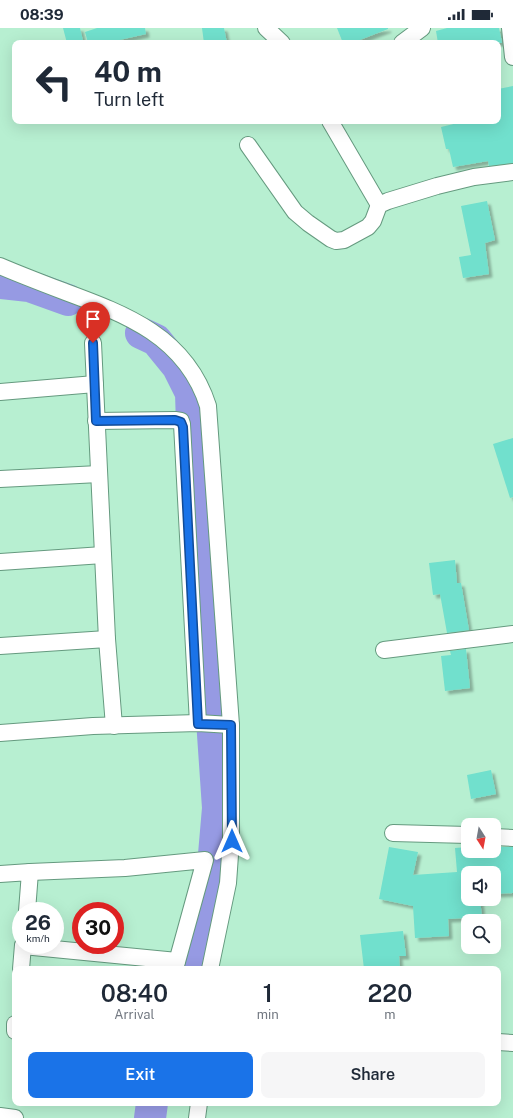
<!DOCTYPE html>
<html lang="en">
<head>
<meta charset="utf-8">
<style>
  :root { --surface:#fff; --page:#f6f6f7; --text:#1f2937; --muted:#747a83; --accent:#1a73e8 }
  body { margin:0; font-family:"Public Sans",sans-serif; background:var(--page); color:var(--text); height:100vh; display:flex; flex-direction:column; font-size:15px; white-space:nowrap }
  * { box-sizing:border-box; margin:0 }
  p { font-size:13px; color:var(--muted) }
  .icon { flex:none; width:22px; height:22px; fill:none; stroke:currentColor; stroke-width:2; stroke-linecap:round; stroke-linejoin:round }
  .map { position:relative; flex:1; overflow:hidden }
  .panel { position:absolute; left:12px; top:938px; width:489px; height:140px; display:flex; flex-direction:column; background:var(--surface); border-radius:8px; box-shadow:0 4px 16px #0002 }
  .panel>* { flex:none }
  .hud { position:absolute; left:12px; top:12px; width:489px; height:84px; border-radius:8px; box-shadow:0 4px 16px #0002; background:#fff; color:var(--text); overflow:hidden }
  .needle { width:26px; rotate:169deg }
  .tools { position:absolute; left:461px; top:790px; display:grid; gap:8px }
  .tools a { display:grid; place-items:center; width:40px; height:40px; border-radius:8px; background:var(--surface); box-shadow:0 4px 16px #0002; font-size:20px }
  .speed { position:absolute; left:12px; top:874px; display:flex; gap:8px; font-size:20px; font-weight:700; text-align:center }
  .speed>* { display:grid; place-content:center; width:52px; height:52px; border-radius:50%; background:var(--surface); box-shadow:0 4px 16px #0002; line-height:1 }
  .speed small { font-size:10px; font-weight:400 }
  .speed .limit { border:6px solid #d22; background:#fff; color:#111 }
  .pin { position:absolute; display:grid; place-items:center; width:34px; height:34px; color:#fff; margin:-41px -17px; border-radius:50% 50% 50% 0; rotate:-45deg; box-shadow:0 0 4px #0007 }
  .pin .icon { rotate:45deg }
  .me { position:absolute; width:44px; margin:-22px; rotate:0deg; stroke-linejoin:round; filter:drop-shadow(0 0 3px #0008) }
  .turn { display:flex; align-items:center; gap:14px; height:84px; padding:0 16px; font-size:18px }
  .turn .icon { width:52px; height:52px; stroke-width:2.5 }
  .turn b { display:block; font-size:28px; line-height:34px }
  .eta { display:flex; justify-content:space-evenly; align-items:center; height:68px; text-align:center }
  .eta b { font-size:24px; font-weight:600; line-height:28px }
  .cta { display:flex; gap:8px; margin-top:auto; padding:8px 16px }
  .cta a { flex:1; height:46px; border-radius:8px; background:var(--accent); color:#fff; font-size:16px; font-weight:600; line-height:46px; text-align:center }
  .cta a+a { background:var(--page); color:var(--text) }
  .status { display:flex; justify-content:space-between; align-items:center; height:28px; padding:0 20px; background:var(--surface); direction:ltr }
  .status svg { height:11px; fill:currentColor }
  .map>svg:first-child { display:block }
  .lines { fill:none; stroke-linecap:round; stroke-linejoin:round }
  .river { stroke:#969ae3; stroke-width:32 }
  .building { fill:#71e0cd; filter:url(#shadow) }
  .street-casing { stroke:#659a7f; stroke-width:18 }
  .street { stroke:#fff; stroke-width:16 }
  .route-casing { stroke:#114b97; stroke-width:10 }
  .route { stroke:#1a73e8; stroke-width:7 }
</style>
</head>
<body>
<div class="status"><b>08:39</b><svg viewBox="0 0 49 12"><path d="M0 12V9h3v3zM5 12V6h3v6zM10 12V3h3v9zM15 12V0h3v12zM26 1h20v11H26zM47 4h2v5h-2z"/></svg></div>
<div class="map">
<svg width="513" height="1090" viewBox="0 0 513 1090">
  <defs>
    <filter id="shadow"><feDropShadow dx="3.5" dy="3.5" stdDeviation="1" flood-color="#0004"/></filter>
  </defs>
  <rect width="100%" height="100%" fill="#b7efd1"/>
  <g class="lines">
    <!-- river -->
    <g class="river">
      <path d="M0 255 29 258 68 272"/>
      <path d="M141 305 156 312 178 339 191 365 192 397 218 780 213 838 188 941"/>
      <path d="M150 1090 152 1075"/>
    </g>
  </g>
  <!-- building -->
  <g class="building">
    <path d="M63 0H80L83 13 67 15Z"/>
    <path d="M97 0H145L146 6 106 15H88L85 4Z"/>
    <path d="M202 0H224L227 15H204Z"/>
    <path d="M337 0H388V1L352 15H343Z"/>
    <path d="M447 0H499L502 15H438L436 3Z"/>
    <path d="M513 58V135L489 138 488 133 453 139 449 121H446L441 99 466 93H498V61Z"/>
    <path d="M487 173 495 212 485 215 489 246 463 250 459 229 471 227 461 178Z"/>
    <path d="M513 410V469L510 470 493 416Z"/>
    <path d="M455 532 457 555H461L469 602 447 605 440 566 433 567 429 535Z"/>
    <path d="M466 621 470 660 445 663 441 628 451 627 450 623Z"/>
    <path d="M491 742 496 766 471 771 467 747Z"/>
    <path d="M389 819 418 824 413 847 457 844 455 820 468 819V823H494V819H513V865L494 866V845H468V871H480L482 889 448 891 449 908 415 910 413 878 379 871Z"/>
    <path d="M403 903 406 928H399L400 941H364L360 907Z"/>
  </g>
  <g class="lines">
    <defs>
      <g id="street">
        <path d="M266 0 282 15"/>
        <path d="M510 0 513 29"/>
        <path d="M402 15 422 0"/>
        <path d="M330 93 379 177"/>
        <path d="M248 117 295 184 308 195 331 211 336 213 344 212 368 199 373 193 379 177 388 173 437 158 474 149 513 144"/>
        <path d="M0 238C21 247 42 255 63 263 125 286 186 308 208 378L231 697V813L228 855 210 941"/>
        <path d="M93 315 107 611 114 698"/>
        <path d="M0 364 95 356"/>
        <path d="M96 393 175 392 181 393 182 396 198 695"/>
        <path d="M0 451 99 446"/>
        <path d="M0 534 103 527"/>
        <path d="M0 618 107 611"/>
        <path d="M384 622 513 606"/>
        <path d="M0 705 93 698 198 695 231 697"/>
        <path d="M393 805 468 807"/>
        <path d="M494 809 513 810"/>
        <path d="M30 844 125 840 205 832 175 941"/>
        <path d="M0 846 30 844 27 883"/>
        <path d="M23 918 177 933"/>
        <path d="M21 941 23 917"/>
        <path d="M15 996V1003"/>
        <path d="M498 1014 513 1015"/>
        <path d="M0 1088 15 1090"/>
        <path d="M197 1090 199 1075"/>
      </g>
    </defs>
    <!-- street casing -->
    <use href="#street" class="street-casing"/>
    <!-- street -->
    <use href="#street" class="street"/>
  </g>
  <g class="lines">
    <defs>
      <path id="route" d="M93 315 96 393 175 392 181 394 183 399 198 696 231 697 232 813"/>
    </defs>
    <!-- route casing -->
    <use href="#route" class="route-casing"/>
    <!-- route -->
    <use href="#route" class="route"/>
  </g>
</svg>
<div class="tools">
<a><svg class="needle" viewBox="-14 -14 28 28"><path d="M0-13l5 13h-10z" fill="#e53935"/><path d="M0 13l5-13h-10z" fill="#747a83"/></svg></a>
<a><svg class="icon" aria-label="sound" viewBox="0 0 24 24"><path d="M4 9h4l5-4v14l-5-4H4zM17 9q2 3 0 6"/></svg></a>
<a><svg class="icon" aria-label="search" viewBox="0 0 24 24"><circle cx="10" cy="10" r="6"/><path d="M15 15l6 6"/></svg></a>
</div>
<div class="speed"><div>26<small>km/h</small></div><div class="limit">30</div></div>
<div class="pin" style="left:93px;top:315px;background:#d93025"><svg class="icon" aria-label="arrive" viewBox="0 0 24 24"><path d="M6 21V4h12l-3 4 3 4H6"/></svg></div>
<svg class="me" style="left:232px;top:813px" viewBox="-20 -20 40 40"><path d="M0-17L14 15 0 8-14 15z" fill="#1a73e8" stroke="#fff" stroke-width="4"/></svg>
<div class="hud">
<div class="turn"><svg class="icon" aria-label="left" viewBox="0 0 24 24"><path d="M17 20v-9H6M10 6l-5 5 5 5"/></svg><div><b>40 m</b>Turn left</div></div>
</div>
<section class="panel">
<div class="eta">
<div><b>08:40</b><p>Arrival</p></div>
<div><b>1</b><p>min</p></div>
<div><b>220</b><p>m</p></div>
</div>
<div class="cta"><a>Exit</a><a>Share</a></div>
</section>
</div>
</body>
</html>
